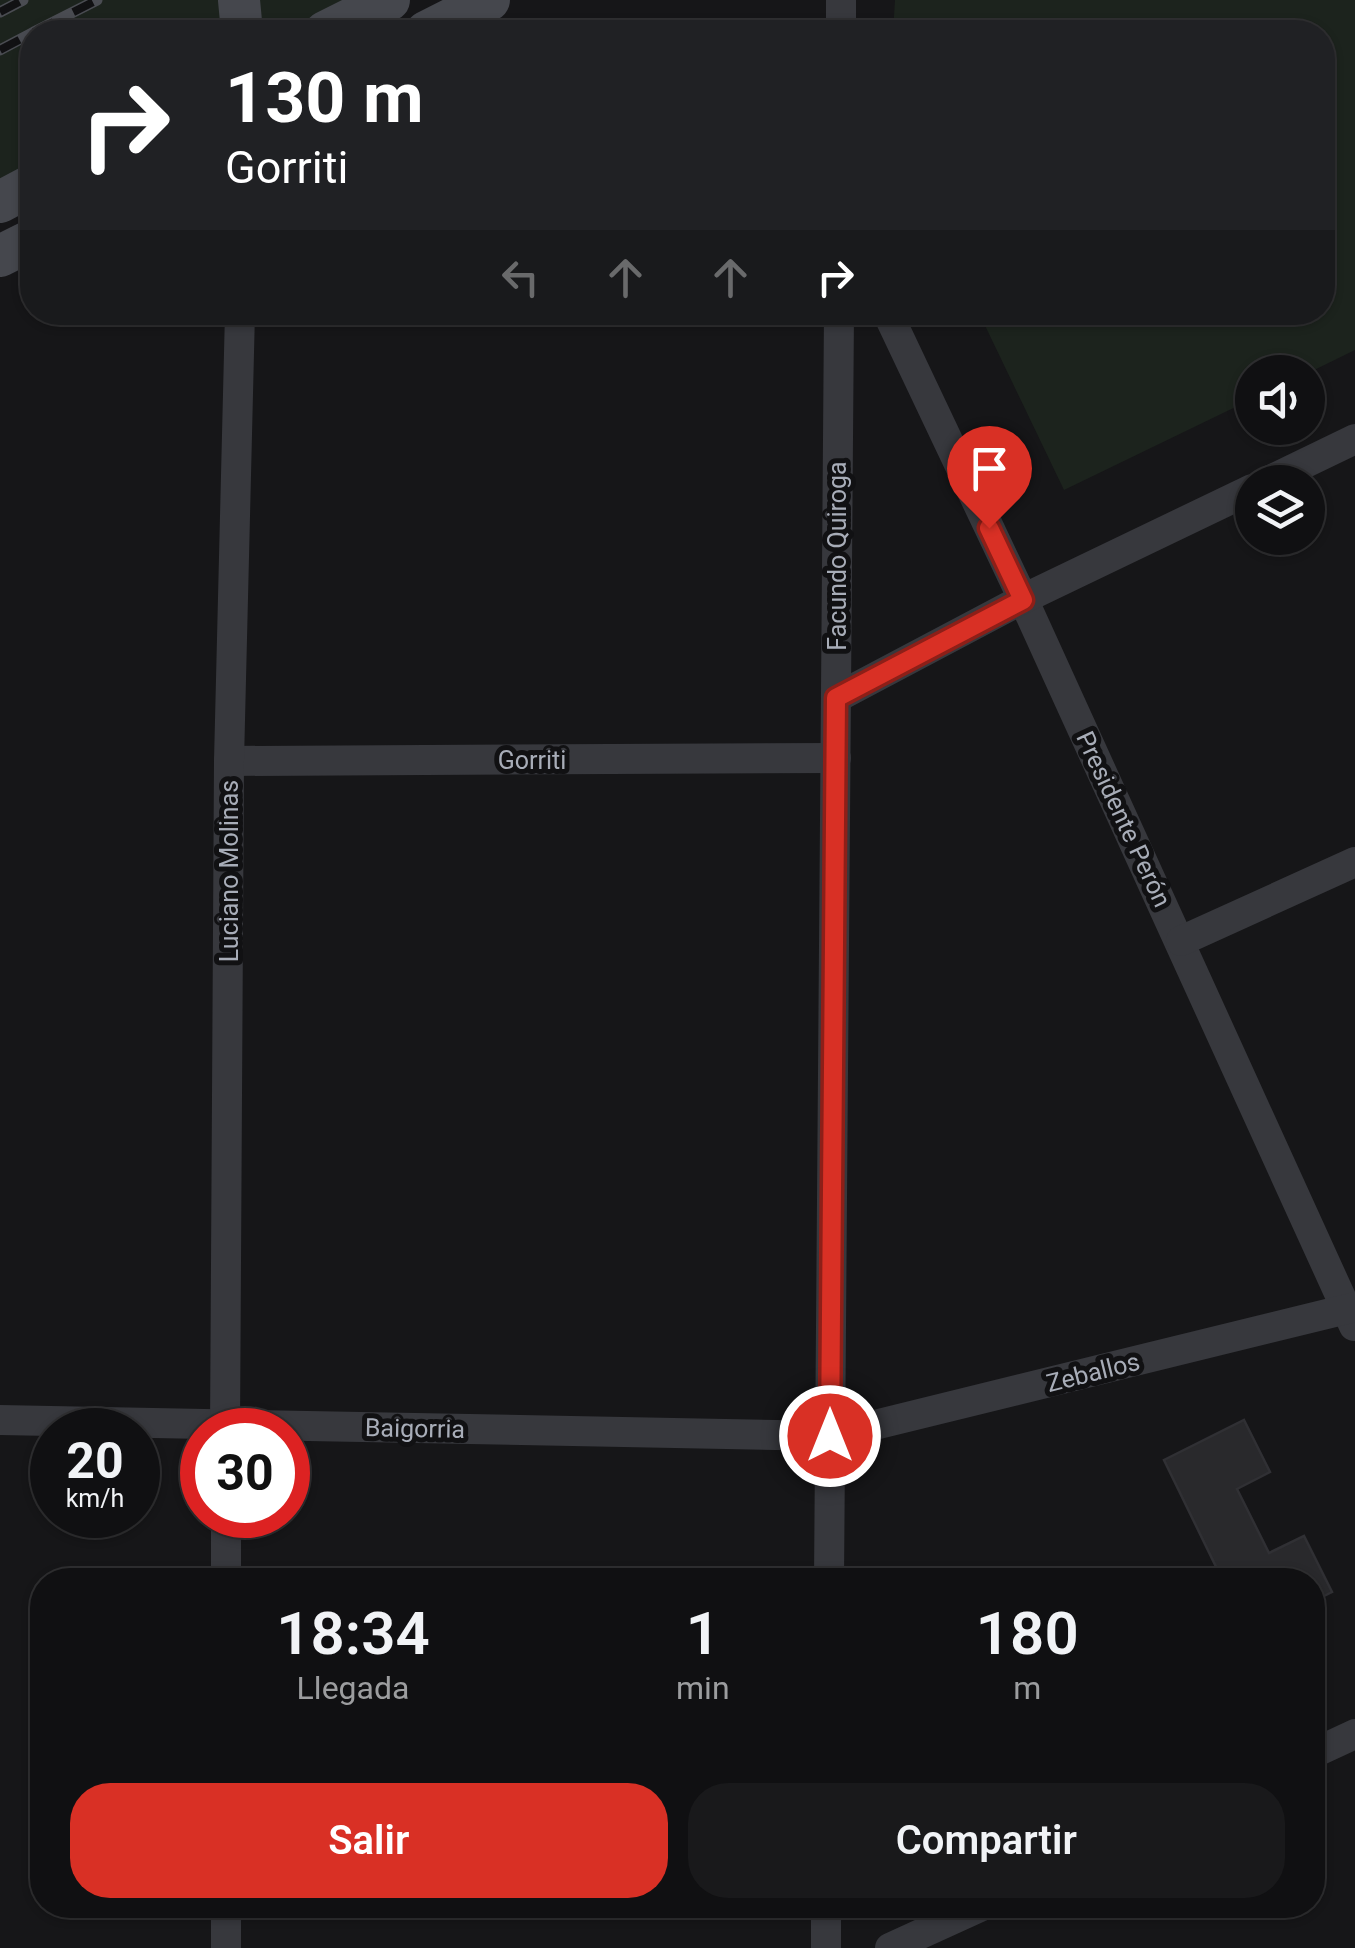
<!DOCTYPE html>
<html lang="es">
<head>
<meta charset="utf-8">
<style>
  :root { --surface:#101012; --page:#19191b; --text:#f1f3f6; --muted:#9c9d9f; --line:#303032; --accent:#d93025 }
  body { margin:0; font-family:Roboto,sans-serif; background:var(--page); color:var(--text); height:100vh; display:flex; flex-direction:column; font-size:38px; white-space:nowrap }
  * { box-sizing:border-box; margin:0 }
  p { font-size:32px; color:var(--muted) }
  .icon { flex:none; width:55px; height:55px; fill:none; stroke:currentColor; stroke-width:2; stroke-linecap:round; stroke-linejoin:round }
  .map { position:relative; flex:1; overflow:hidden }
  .sheet { position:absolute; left:30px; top:1568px; width:1295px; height:350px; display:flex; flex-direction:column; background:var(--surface); border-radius:40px; box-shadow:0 2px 8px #0004,0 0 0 2px var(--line) }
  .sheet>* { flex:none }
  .top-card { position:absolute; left:20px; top:20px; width:1315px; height:305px; border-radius:40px; box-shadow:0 2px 8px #0004,0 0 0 2px var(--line); background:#202124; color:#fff; overflow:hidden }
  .controls { position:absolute; left:1235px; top:355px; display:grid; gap:20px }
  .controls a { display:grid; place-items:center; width:90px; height:90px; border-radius:50%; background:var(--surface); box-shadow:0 2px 8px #0004,0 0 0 2px var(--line); font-size:50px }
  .speed { position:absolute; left:30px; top:1408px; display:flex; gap:20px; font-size:50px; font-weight:700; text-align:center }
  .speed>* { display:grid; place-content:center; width:130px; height:130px; border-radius:50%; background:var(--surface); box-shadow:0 2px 8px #0004,0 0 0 2px var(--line); line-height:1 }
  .speed small { font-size:25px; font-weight:400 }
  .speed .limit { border:15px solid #d22; background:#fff; color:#111 }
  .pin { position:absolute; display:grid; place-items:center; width:85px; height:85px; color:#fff; margin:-102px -42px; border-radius:50% 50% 50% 0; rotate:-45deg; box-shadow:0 0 10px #0007 }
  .pin .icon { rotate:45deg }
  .me { position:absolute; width:110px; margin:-55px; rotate:0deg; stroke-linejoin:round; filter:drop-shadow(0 0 8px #0008) }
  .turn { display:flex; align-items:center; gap:35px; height:210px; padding:0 40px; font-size:45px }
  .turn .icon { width:130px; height:130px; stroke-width:2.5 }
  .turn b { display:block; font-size:70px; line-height:85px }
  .lanes { display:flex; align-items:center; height:95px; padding:0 40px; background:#0003; justify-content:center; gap:50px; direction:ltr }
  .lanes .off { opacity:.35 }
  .eta { display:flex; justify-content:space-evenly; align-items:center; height:170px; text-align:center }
  .eta b { font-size:60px; font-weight:600; line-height:70px }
  .action { display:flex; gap:20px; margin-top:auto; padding:20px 40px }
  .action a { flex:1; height:115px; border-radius:40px; background:var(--accent); color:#fff; font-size:40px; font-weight:600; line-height:115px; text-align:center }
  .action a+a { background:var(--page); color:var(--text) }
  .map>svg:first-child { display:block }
  .green { fill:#1c231d }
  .building { fill:#29292c; stroke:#303034; stroke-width:2.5 }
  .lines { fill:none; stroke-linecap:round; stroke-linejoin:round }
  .minor { stroke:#37383d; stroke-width:30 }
  .secondary { stroke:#45474d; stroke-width:42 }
  .rail-casing { stroke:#4a4c52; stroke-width:11 }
  .rail { stroke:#111113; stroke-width:8; stroke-dasharray:22; stroke-linecap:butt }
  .route-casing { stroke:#8d1f18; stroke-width:25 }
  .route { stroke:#d93025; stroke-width:18 }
  .labels { text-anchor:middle; stroke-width:10; stroke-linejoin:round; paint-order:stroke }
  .street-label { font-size:25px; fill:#a8adb8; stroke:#111113 }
</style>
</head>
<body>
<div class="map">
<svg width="1355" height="1948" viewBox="0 0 1355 1948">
  <rect width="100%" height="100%" fill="#161618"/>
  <!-- green -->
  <g class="green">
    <path d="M0 0H389L325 32H32V185L0 202Z"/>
    <path d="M895 0H1355V350L1308 373 1252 372V399L1064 490 979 313 1322 312V32H893Z"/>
  </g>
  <!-- building -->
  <path class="building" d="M1244 1420 1270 1472 1237 1489 1269 1553 1304 1536 1332 1592 1312 1602V1580H1204L1219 1573 1164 1460Z"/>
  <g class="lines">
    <!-- minor -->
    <g class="minor">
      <path d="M841 32V0"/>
      <path d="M887 312 1023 599 1354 1326"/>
      <path d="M1266 482 1355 439"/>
      <path d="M836 698 1023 599 1252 489"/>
      <path d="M229 761 836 758"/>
      <path d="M1181 941 1355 862"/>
      <path d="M0 1420 830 1436 1355 1307"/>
      <path d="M225 1430 229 761 240 312"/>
      <path d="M226 1515V1580"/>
      <path d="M829 1580 839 312"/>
      <path d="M1312 1754 1355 1734"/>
      <path d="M226 1905V1948"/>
      <path d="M826 1948V1905"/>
      <path d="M890 1948 984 1905"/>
    </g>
    <!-- secondary -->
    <g class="secondary">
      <path d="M239 0 242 32"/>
      <path d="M325 32 389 0"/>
      <path d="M426 32 489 0"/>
      <path d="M0 202 32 185"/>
      <path d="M0 256 32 240"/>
    </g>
    <defs>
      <g id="rail">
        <path d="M0 12 23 0"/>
        <path d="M34 32 97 0"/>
        <path d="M0 50 32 33"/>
      </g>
    </defs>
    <!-- rail casing -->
    <use href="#rail" class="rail-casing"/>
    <!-- rail -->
    <use href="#rail" class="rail"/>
  </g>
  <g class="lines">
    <defs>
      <path id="route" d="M830 1436 836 698 1023 600 989 528"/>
    </defs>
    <!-- route casing -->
    <use href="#route" class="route-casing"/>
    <!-- route -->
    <use href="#route" class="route"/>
  </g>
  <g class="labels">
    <!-- street labels -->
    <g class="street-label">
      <text transform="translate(837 556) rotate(-90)" y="9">Facundo Quiroga</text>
      <text x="532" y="769">Gorriti</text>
      <text transform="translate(1124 819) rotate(65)" y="9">Presidente Perón</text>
      <text transform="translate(229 871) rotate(-90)" y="9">Luciano Molinas</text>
      <text transform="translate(1093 1372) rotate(-14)" y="9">Zeballos</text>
      <text transform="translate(415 1428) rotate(1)" y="9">Baigorria</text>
    </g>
  </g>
</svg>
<div class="controls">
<a><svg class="icon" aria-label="sound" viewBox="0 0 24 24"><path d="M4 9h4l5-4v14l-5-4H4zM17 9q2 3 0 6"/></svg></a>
<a><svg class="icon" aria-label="layers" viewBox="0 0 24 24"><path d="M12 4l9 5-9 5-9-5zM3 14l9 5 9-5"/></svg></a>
</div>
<div class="speed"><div>20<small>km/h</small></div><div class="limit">30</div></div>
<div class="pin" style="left:989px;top:528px;background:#d93025"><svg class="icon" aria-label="arrive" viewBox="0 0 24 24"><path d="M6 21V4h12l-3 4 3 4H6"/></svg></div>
<svg class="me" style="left:830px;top:1436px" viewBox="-20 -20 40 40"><circle r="17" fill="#d93025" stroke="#fff" stroke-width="3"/><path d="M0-11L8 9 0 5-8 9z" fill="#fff"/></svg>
<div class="top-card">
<div class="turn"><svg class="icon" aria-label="right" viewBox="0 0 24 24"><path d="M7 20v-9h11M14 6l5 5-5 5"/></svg><div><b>130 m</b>Gorriti</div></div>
<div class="lanes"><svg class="icon off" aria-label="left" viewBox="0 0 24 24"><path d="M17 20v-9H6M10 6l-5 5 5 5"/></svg><svg class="icon off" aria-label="ahead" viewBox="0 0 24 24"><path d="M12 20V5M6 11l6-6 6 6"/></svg><svg class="icon off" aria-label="ahead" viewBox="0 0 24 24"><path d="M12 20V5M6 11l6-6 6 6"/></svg><svg class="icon" aria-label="right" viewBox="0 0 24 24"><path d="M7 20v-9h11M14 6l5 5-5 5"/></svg></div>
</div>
<section class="sheet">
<div class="eta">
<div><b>18:34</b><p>Llegada</p></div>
<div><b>1</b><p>min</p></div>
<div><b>180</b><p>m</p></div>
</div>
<div class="action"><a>Salir</a><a>Compartir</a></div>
</section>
</div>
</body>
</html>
